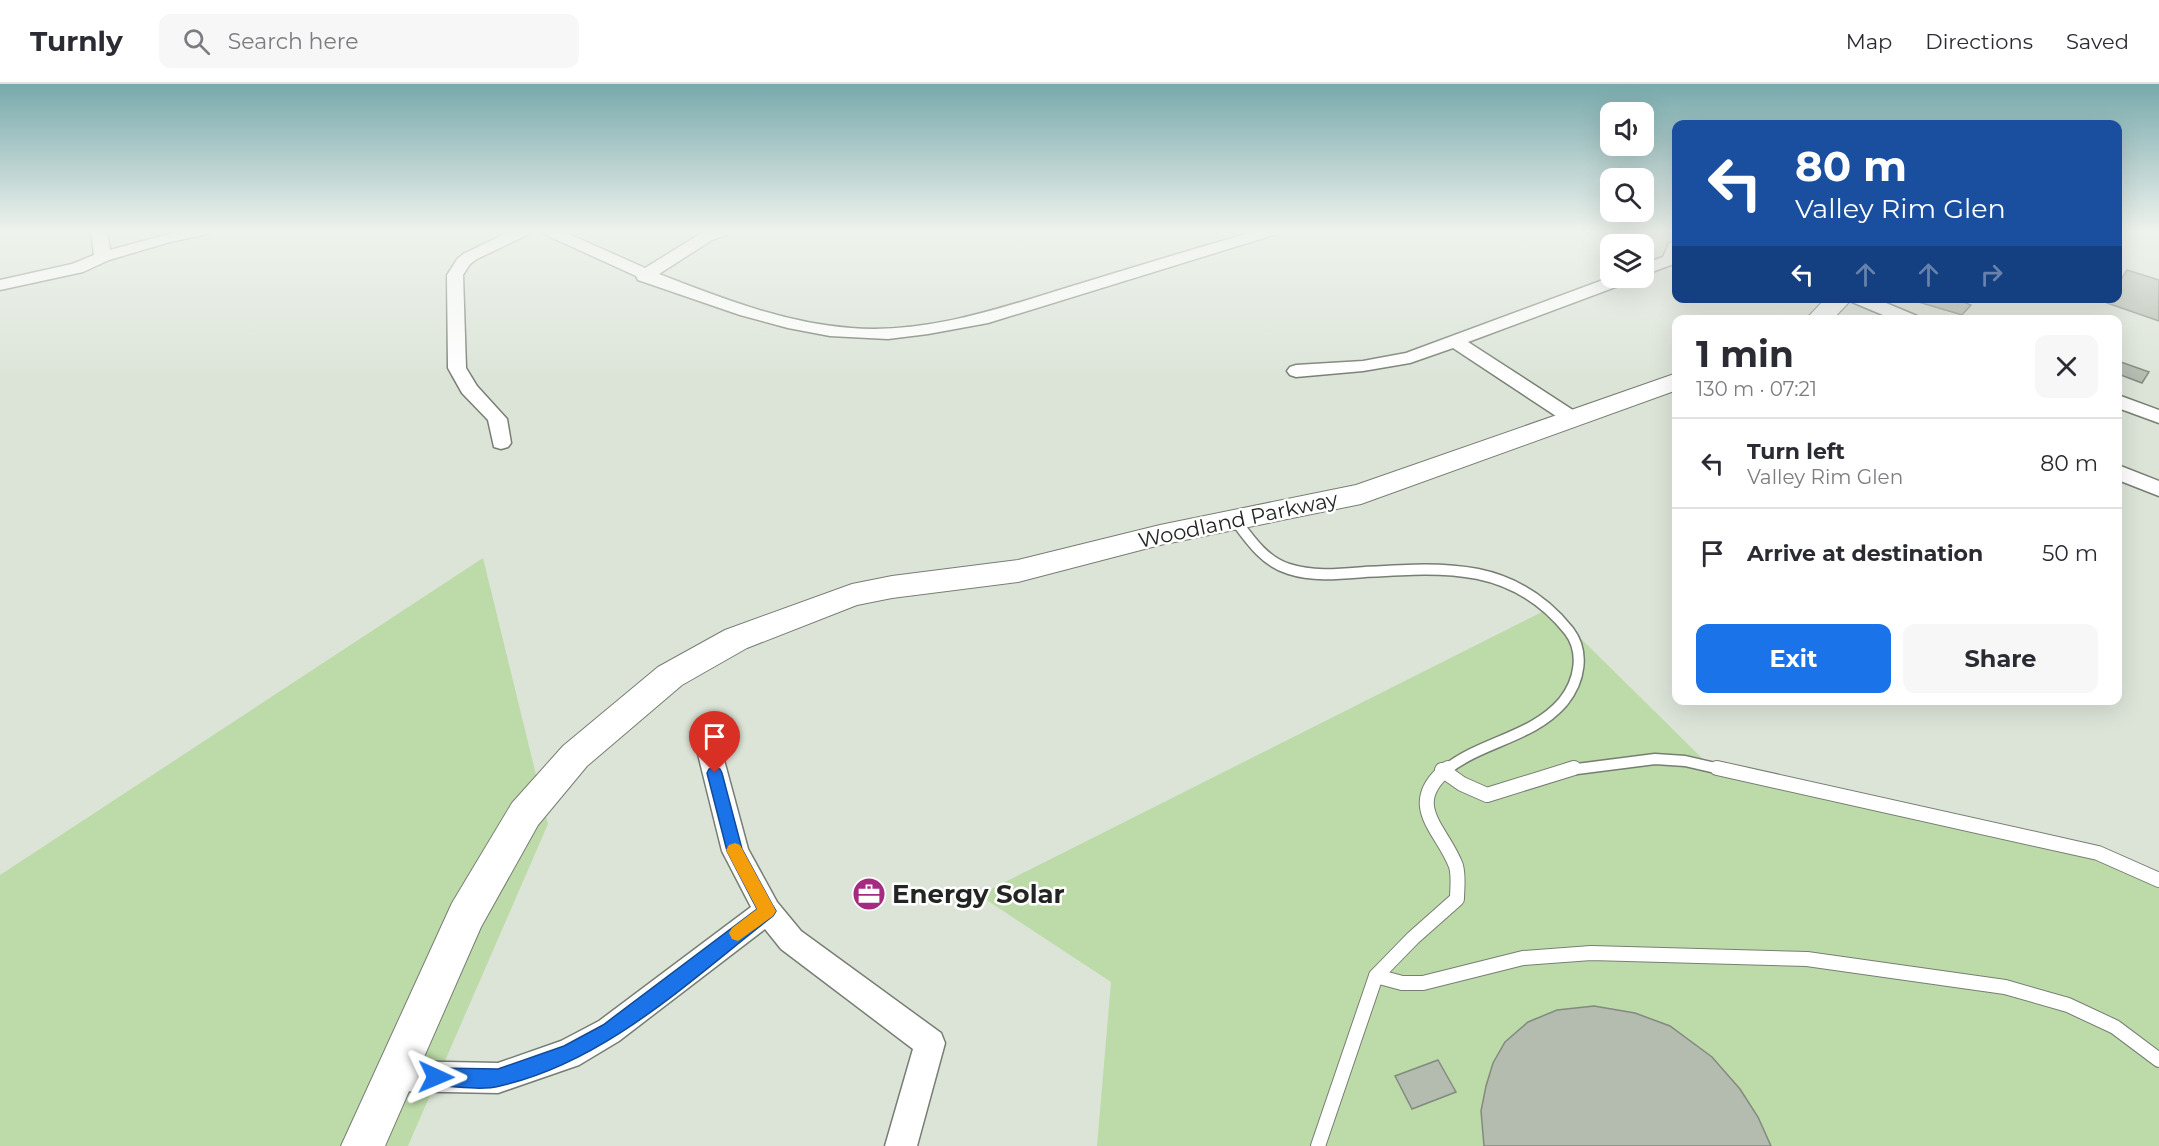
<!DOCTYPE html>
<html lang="en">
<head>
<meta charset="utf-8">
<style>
  :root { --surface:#fff; --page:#f7f7f7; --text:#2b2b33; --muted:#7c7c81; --line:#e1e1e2; --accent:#1a73e8 }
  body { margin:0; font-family:Montserrat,sans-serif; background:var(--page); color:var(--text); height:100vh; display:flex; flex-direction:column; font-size:22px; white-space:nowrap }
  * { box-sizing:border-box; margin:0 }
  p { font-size:20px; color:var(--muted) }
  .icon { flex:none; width:33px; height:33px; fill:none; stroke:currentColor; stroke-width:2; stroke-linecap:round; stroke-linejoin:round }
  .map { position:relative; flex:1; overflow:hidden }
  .sheet { position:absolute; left:1672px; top:231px; width:450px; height:390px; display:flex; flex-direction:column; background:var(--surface); border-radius:12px; box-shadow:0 6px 24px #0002 }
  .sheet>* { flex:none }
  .banner { position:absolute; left:1672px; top:36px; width:450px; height:183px; border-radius:12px; box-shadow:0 6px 24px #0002; background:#1a4fa0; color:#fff; overflow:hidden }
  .buttons { position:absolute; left:1600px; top:18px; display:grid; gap:12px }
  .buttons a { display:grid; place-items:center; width:54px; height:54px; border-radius:12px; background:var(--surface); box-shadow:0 6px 24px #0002; font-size:30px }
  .pin { position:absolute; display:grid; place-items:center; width:51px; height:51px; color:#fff; margin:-62px -26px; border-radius:50% 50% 50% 0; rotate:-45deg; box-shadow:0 0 6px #0007 }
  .pin .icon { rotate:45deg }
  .me { position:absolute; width:66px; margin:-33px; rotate:91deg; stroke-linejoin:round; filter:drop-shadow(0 0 4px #0008) }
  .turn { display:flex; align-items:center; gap:21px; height:126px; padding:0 24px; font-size:27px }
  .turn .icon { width:78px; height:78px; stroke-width:2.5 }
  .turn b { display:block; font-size:42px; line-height:51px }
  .lanes { display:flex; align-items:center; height:57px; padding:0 24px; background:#0003; justify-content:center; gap:30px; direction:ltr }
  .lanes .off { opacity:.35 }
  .round { display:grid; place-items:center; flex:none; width:63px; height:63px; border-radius:12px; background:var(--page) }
  .headline { display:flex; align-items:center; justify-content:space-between; height:102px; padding:0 24px }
  h1 { font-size:36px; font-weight:700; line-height:45px }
  .button { display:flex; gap:12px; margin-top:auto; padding:12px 24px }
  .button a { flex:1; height:69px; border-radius:12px; background:var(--accent); color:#fff; font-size:24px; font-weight:700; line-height:69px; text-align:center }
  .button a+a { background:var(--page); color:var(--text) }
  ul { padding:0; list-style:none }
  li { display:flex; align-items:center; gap:18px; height:90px; padding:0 24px; border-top:2px solid var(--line) }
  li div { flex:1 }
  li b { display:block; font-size:22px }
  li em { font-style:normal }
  header { display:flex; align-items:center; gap:36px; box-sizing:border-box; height:84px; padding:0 30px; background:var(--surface); border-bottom:2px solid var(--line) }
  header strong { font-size:28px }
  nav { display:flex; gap:33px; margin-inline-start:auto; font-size:21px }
  .search { width:420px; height:54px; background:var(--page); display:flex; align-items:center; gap:15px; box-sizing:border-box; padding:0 21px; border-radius:12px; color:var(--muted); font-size:22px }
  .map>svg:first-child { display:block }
  .green { fill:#bddba9 }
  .building { fill:#b4bbaf; stroke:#838a7f; stroke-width:1.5 }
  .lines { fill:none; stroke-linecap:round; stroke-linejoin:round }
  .lane-far1-casing { stroke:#777e73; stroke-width:13 }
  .lane-casing { stroke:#777e73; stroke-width:16 }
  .street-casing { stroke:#777e73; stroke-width:3 }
  .secondary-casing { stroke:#777e73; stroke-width:2 }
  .lane-far1 { stroke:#fff; stroke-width:10 }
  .lane { stroke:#fff; stroke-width:14 }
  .street { fill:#fff; fill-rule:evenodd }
  .secondary { fill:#fff; fill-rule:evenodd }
  .route { fill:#1a73e8; stroke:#114b97; stroke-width:1.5 }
  .slow { fill:#f59e0b }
  .labels { text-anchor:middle; stroke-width:5; stroke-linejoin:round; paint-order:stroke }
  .street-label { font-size:21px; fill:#222521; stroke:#fff }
  .near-poi-label { font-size:26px; font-weight:bold; fill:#222521; stroke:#fff; text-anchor:start }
</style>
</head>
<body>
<header>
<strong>Turnly</strong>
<div class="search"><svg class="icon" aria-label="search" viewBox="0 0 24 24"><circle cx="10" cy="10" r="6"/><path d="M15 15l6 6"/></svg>Search here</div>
<nav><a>Map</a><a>Directions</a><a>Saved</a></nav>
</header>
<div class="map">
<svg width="2159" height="1062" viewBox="0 0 2159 1062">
  <rect width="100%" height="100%" fill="#dce4d8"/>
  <!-- green -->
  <g class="green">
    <path d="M483 474 548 740 408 1062H0V791Z"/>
    <path d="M1550 524 1712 684 2091 767 2159 796V1062H1097L1111 898 979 811Z"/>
  </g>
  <!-- building -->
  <g class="building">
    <path d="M2127 186 2159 196V237L2107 219 2109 214H2118V200Z"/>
    <path d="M1905 214H1953L1971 221 1962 231Z"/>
    <path d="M2118 277 2149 288 2142 299 2121 291 2119 293Z"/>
    <path d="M1594 922 1635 929 1670 942 1712 973 1740 1005 1758 1033 1771 1062H1484L1481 1027 1486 1002 1493 979 1505 958 1528 938 1557 926Z"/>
    <path d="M1438 976 1456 1008 1412 1025 1395 992Z"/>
  </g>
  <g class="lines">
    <defs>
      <g id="lane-far1">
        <path d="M1236 437C1250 456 1265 478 1289 485 1314 493 1340 490 1365 488 1445 483 1514 478 1569 547 1585 568 1580 597 1563 618 1532 654 1482 657 1446 686"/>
        <path d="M1569 686 1655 675 1685 677 1724 686"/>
      </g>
      <g id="lane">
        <path d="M1717 684 2098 769 2159 796"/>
        <path d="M1442 686 1462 700 1487 711 1574 684"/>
        <path d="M1376 892 1402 899H1423L1523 874 1591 869 1807 875 2005 903 2068 921 2115 943 2159 976"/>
        <path d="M1318 1062 1376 892 1413 854 1457 815C1457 804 1459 793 1456 782 1443 746 1402 721 1448 684"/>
      </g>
      <g id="street">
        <path d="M91 147H107L110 166 180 147H209L207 150 170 158 109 176 83 188 0 206V196L72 180 94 171Z"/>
        <path d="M511 147H531L529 150 477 175 470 180 463 191 466 284 477 302 507 335 511 359 508 363 501 365 494 363 488 336 462 309 448 284 447 191 458 174 465 169Z"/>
        <path d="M542 147H562L645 184 700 150 709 147H731L729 150 712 156 659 190C721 214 784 239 851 244 926 250 998 225 1069 203 1131 184 1193 165 1256 147H1279L1277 150 988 239 928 250 888 255 830 252 788 244 740 231 638 196 636 192 544 150Z"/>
        <path d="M1677 158 1676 179 1644 191V180L1663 173 1669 159Z"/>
        <path d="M1611 193 1631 194 1629 198 1468 258 1579 330 1582 334 1579 338H1565L1453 264 1410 279 1363 287 1296 293 1290 291 1287 287 1290 283 1296 281 1363 277 1406 269Z"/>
        <path d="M1850 214H1874L1917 232 1919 236H1895L1852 218Z"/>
        <path d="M2118 311 2159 326V339L2118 324Z"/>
        <path d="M2118 381 2159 397V412L2118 396Z"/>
        <path d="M705 640 714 643 717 650 748 765 777 818 801 847 941 949 945 959 917 1062H885L913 965 781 865 765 845 619 957 579 981 498 1009 394 1007 383 1003 379 992 383 981 394 977 498 979 561 957 599 937 751 823 722 767 693 650 696 643Z"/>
      </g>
      <g id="secondary">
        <path d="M1826 214H1853L1832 236H1805Z"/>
        <path d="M1677 289V306L1361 420 1160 461 1018 498 892 514 857 521 747 564 682 601 587 682 538 741 481 843 385 1062H341L452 819 512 719 563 662 658 583 725 546 852 500 892 492 1018 476 1160 441 1356 401Z"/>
      </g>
    </defs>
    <!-- lane-far1 casing -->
    <use href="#lane-far1" class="lane-far1-casing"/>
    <!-- lane casing -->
    <use href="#lane" class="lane-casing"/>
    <!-- street casing -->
    <use href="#street" class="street-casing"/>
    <!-- secondary casing -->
    <use href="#secondary" class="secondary-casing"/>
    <!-- lane-far1 -->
    <use href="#lane-far1" class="lane-far1"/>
    <!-- lane -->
    <use href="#lane" class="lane"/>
    <!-- street -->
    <use href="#street" class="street"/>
    <!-- secondary -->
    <use href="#secondary" class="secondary"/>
  </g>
  <!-- sky -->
  <linearGradient id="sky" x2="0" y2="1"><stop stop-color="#78a9ac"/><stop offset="0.5" stop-color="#eff3ed"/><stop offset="1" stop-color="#eff3ed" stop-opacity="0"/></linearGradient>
  <rect width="2159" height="295" fill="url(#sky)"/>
  <!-- route -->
  <path class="route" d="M715 683 720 685 722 689 742 765 773 822 776 827 773 832C689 897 606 978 500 1002 481 1007 456 1002 436 1002L429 1000 427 993 429 986 436 984 498 985 564 962 603 941 757 825 727 767 707 689 709 685Z"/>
  <!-- slow -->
  <path class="slow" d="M735 759 740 761 776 827 773 832 738 857 732 855 729 849 732 844 757 825 726 766 729 761Z"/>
  <!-- icons -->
  <defs>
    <symbol id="office-disc" viewBox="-11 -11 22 22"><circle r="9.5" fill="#a52b80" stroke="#fff"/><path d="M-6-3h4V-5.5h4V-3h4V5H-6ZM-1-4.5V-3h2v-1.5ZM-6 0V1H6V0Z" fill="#fff"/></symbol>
  </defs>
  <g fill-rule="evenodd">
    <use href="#office-disc" x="850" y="791" width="38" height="38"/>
  </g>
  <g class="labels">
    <!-- street labels -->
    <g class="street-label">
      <text transform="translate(1238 436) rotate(-12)" y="7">Woodland Parkway</text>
    </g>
    <!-- near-poi labels -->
    <g class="near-poi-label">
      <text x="892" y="819">Energy Solar</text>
    </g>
  </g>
</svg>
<div class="buttons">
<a><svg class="icon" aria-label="sound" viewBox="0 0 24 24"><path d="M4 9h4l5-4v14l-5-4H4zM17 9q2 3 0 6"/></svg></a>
<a><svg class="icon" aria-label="search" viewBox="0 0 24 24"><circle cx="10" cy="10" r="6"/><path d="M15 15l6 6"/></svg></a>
<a><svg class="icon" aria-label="layers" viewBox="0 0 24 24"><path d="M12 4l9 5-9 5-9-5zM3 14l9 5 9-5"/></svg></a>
</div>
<div class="pin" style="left:715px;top:689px;background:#d93025"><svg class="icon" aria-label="arrive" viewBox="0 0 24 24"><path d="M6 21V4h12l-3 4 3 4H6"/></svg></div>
<svg class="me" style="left:436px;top:993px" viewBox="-20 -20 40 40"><path d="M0-17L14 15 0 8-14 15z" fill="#1a73e8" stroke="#fff" stroke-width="4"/></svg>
<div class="banner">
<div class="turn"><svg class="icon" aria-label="left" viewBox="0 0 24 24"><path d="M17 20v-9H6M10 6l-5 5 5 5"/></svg><div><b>80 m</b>Valley Rim Glen</div></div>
<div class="lanes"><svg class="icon" aria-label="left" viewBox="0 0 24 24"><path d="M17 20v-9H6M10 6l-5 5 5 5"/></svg><svg class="icon off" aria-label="ahead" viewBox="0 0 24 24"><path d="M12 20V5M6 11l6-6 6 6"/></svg><svg class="icon off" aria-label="ahead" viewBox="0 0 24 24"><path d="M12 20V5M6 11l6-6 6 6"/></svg><svg class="icon off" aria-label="right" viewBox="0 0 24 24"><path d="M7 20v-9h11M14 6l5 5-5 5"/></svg></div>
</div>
<section class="sheet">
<div class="headline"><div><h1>1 min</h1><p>130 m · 07:21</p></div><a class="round"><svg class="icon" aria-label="close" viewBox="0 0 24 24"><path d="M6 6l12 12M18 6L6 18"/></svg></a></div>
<ul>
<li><svg class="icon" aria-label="left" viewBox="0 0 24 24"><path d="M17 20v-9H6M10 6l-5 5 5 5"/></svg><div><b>Turn left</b><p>Valley Rim Glen</p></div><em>80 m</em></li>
<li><svg class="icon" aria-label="arrive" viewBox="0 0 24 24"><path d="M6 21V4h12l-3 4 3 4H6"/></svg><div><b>Arrive at destination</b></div><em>50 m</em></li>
</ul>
<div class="button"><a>Exit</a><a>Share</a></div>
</section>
</div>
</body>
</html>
